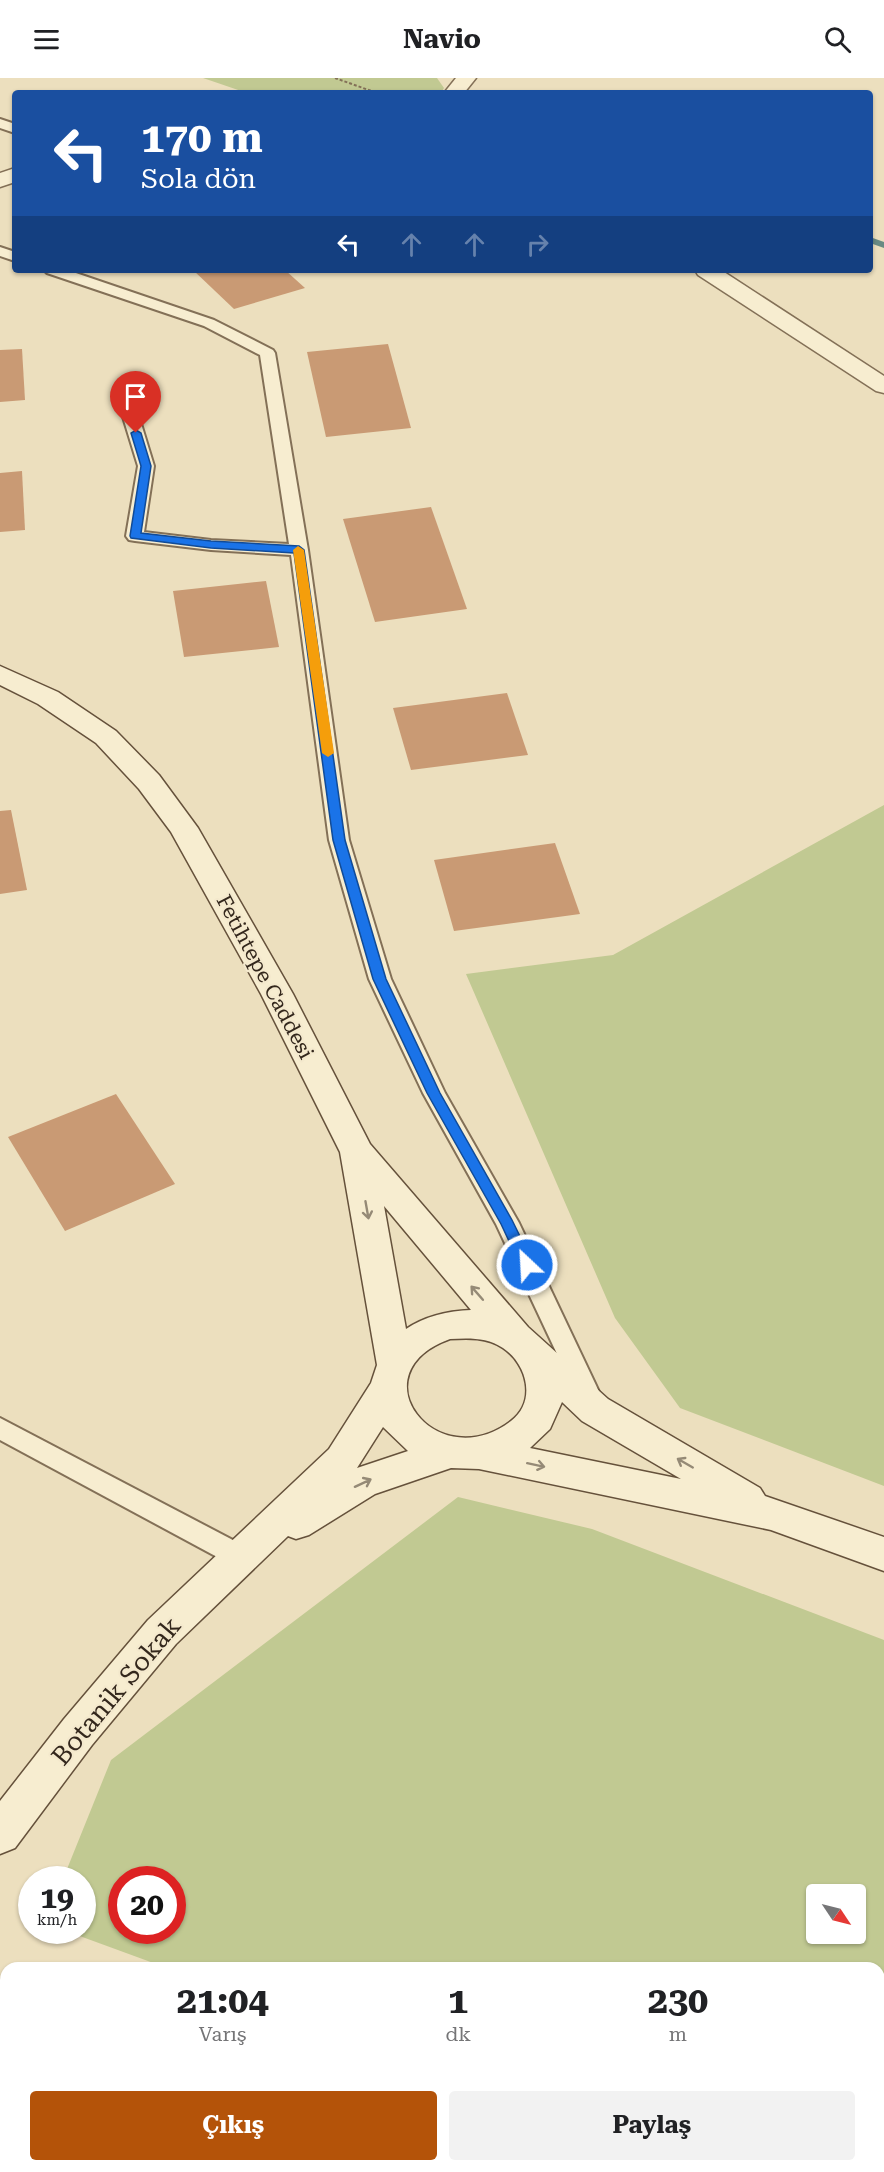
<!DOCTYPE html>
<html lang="tr">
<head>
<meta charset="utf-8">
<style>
  :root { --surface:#fff; --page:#f2f2f2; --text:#202124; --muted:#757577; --accent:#b45309 }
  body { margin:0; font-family:"Roboto Serif",serif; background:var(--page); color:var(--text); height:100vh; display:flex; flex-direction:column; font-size:22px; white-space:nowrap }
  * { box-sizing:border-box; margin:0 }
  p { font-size:20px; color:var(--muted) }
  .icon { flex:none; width:33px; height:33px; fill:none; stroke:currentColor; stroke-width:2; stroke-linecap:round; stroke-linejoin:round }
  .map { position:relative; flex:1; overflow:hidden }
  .sheet { position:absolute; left:0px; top:1884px; width:885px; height:210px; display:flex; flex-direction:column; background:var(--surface); border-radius:18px 18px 0 0; box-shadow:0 2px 4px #0004 }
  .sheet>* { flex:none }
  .hud { position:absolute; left:12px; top:12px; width:861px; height:183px; border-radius:6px; box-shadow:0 2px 4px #0004; background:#1a4fa0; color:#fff; overflow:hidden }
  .needle { width:39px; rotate:125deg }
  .fabs { position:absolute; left:806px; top:1806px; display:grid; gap:12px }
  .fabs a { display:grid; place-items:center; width:60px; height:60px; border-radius:6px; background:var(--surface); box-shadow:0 2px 4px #0004; font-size:30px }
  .speed { position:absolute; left:18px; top:1788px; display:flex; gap:12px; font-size:30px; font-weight:700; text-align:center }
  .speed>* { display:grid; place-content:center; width:78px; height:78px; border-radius:50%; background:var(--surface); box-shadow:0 2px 4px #0004; line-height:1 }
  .speed small { font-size:15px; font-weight:400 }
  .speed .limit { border:9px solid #d22; background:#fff; color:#111 }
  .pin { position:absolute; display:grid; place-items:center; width:51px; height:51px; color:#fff; margin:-62px -26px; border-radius:50% 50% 50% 0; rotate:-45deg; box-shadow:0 0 6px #0007 }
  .pin .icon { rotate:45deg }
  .me { position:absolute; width:66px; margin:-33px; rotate:335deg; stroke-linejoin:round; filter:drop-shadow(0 0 4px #0008) }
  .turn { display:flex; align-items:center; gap:21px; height:126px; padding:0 30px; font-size:27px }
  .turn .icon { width:78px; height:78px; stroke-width:2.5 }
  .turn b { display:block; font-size:42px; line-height:51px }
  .lanes { display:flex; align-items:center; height:57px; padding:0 30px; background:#0003; justify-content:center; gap:30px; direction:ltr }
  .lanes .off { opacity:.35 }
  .eta { display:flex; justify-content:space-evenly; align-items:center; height:102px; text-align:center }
  .eta b { font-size:36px; font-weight:700; line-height:42px }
  .button { display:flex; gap:12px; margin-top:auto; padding:12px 30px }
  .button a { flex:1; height:69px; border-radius:6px; background:var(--accent); color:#fff; font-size:24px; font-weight:700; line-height:69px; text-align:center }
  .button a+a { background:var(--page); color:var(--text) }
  header { display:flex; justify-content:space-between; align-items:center; height:78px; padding:0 30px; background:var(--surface); font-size:27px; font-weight:700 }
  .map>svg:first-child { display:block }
  .green { fill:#c1c992; fill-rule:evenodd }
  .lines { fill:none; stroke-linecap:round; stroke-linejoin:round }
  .stream { fill:#698a83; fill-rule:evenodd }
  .building { fill:#c99a74 }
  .lane-casing { stroke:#837057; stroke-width:4 }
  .street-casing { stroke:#837057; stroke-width:3 }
  .secondary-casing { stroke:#65513b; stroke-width:3 }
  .path { stroke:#837057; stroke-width:2; stroke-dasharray:3 2; stroke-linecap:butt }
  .lane { fill:#f7edd0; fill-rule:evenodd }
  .street { fill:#f7edd0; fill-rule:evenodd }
  .secondary { fill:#f7edd0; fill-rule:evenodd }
  .oneway { stroke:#958a76 }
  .route { fill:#1a73e8; stroke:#114b97; stroke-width:1.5 }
  .slow { fill:#f59e0b }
  .labels { text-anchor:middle; stroke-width:4.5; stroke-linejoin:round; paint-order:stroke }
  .street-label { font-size:21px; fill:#33271c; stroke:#f4e9cd }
  .near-street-label { font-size:26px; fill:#33271c; stroke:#f4e9cd }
</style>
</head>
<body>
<header><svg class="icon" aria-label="menu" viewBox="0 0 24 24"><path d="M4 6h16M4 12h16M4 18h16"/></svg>Navio<svg class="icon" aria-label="search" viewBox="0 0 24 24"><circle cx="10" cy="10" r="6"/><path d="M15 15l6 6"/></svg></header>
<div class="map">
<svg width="884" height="2094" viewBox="0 0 884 2094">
  <rect width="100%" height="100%" fill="#ecdfbe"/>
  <!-- green -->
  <g class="green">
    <path d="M203 0H437L444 10 441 15H247Z"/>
    <path d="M884 727V1408L680 1330 615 1240 466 896 613 877Z"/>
    <path d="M458 1419 592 1451 884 1562V2094H677L664 2088H879V1890H167L66 1853 82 1852V1802L63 1801 111 1682ZM122 1802H172V1852H122ZM816 1816H855V1856H816Z"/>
  </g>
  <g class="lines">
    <!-- stream -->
    <path class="stream" d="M870 159 884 164V170L870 165Z"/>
  </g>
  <!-- building -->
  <g class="building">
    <path d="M193 192H285L305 210 234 231Z"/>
    <path d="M388 266 411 350 326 359 307 274Z"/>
    <path d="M22 271 25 322 0 324V272Z"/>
    <path d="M22 393 25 452 0 454V395Z"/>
    <path d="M431 429 467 531 375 544 343 441Z"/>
    <path d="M266 503 279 569 184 579 173 513Z"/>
    <path d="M507 615 528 677 411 692 393 630Z"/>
    <path d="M11 732 27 812 0 816V733Z"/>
    <path d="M555 765 580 836 454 853 434 782Z"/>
    <path d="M116 1016 175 1106 65 1153 8 1059Z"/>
  </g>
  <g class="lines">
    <defs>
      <g id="lane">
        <path d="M0 41 15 46V55L0 50Z"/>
        <path d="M0 169 15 174V183L0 178Z"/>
        <path d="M44 192H67L214 242 273 272 275 275 308 472 349 762 391 901 445 1015 519 1145 602 1320 599 1327 590 1330 581 1327 496 1146 423 1015 369 901 329 762 291 477 211 472 135 463 129 462 126 458 138 388 123 339 131 334 139 339 154 388 144 454 211 462 289 466 260 277 204 248 47 195Z"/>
        <path d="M0 1340 250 1471 254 1479 250 1487 241 1490 232 1487 0 1362Z"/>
        <path d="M0 1913 6 1915V1945L0 1943Z"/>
        <path d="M338 2088H380L383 2094H341Z"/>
      </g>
      <g id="street">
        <path d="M456 0H476L464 15H444Z"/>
        <path d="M15 90V104L0 109V95Z"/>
        <path d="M695 192H721L884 298V315L876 313 698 197Z"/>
      </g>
      <path id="secondary" d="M0 588 58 614 116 653 159 697 198 750 293 916 370 1066 528 1249 608 1321 760 1410 765 1418 884 1459V1493L771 1452 479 1391 451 1390 375 1416 309 1457 296 1461 288 1458 176 1566 92 1667 15 1770 0 1776V1723L64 1641 148 1542 329 1371 371 1305 377 1287 340 1074 261 916 171 754 139 711 96 665 38 626 0 607ZM384 1128 471 1232C448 1233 425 1238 406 1251ZM450 1261C468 1260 487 1259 503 1270 527 1286 537 1323 511 1343 436 1400 355 1295 450 1261ZM562 1324 582 1343 681 1401 530 1370 550 1351ZM383 1349 408 1373 357 1390Z"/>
    </defs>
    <!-- lane casing -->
    <use href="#lane" class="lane-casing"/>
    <!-- street casing -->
    <use href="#street" class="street-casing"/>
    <!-- secondary casing -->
    <use href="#secondary" class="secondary-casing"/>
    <!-- path -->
    <path class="path" d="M335 0 377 15"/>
    <!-- lane -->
    <use href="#lane" class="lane"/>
    <!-- street -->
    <use href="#street" class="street"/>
    <!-- secondary -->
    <use href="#secondary" class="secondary"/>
  </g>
  <!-- one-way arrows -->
  <defs><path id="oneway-shaft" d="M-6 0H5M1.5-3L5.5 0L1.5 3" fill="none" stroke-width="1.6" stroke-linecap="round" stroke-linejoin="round" transform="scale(1.5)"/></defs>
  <g class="oneway">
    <use href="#oneway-shaft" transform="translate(367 1132) rotate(80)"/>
    <use href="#oneway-shaft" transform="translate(477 1215) rotate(-131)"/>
    <use href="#oneway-shaft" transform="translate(685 1385) rotate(-150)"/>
    <use href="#oneway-shaft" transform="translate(536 1387) rotate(12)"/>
    <use href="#oneway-shaft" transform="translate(363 1405) rotate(-25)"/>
  </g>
  <!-- route -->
  <path class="route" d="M136 352 141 355 151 388 141 455 211 463 299 468 304 472 345 762 386 901 440 1015 512 1142 534 1187 532 1191H522L501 1146 427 1015 373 901 333 762 294 475 211 470 131 460 130 458 141 388 131 355Z"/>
  <!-- slow -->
  <path class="slow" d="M298 468 304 472 334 675 328 679 322 675 293 472Z"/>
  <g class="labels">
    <!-- street labels -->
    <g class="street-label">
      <text transform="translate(265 899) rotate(62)" y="7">Fetihtepe Caddesi</text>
    </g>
    <!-- near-street labels -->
    <g class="near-street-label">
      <text transform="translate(116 1613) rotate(-50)" y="9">Botanik Sokak</text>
    </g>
  </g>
</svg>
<div class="fabs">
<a><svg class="needle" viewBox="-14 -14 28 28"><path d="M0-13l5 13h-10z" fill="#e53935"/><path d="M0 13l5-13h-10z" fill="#757577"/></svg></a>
</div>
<div class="speed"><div>19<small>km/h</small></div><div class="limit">20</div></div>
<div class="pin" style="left:136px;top:355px;background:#d93025"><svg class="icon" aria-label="arrive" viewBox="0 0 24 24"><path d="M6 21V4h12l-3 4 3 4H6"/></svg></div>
<svg class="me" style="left:527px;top:1187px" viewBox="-20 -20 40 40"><circle r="17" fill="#1a73e8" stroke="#fff" stroke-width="3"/><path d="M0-11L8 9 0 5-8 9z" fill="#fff"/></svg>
<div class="hud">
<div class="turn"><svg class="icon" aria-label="left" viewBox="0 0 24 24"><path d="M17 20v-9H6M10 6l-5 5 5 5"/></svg><div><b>170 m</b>Sola dön</div></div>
<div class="lanes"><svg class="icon" aria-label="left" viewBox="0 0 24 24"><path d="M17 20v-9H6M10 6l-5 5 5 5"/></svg><svg class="icon off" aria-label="ahead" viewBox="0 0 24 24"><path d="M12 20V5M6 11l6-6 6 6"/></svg><svg class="icon off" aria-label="ahead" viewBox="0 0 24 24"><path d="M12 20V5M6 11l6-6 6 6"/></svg><svg class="icon off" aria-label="right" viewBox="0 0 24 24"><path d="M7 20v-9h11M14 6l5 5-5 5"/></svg></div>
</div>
<section class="sheet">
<div class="eta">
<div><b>21:04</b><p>Varış</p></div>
<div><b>1</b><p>dk</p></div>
<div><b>230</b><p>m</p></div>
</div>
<div class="button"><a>Çıkış</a><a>Paylaş</a></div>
</section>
</div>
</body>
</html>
